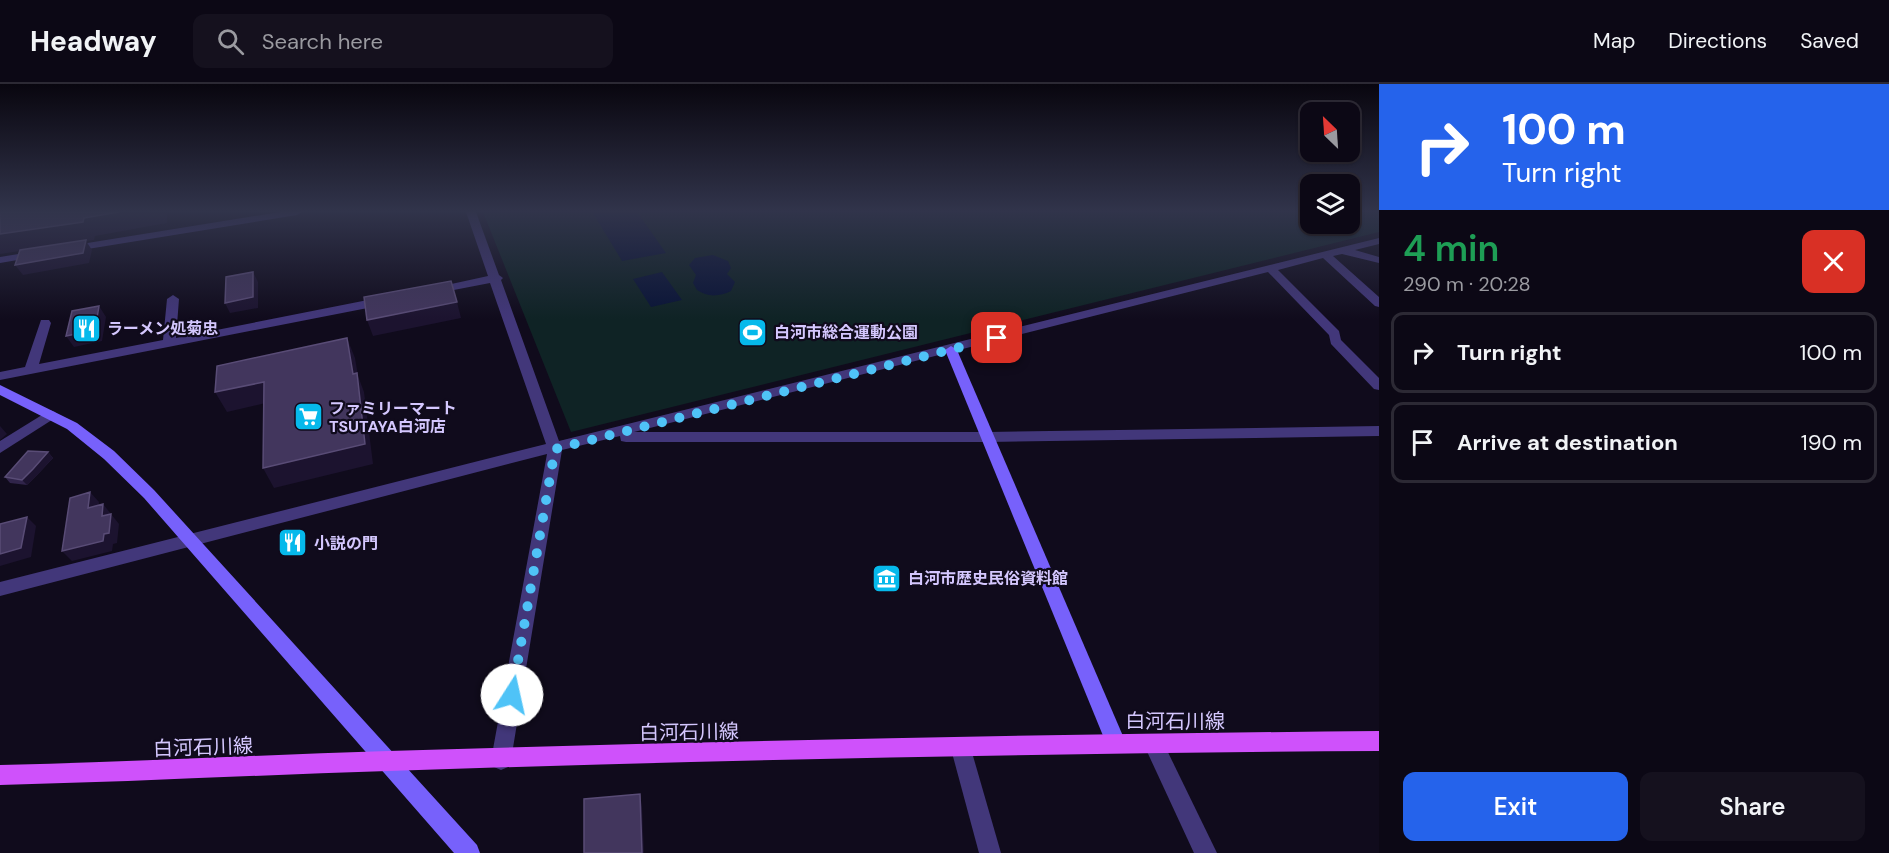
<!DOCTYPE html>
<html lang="en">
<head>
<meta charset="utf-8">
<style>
  :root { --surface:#0c0815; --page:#15111e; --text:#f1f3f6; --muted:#9a9aa0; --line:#2c2934; --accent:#2563eb }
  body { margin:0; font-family:"DM Sans","Noto Sans JP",sans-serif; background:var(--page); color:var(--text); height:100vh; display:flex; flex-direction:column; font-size:22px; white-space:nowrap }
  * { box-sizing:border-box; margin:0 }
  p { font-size:20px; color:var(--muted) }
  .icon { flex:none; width:33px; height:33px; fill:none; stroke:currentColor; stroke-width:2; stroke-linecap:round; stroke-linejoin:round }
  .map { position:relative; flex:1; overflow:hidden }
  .panel { display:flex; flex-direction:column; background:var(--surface); width:510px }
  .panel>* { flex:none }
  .banner { background:#2563eb; color:#fff; overflow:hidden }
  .needle { width:39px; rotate:335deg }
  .tools { position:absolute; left:1300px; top:18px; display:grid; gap:12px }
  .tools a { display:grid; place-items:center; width:60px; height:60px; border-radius:12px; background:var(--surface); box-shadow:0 2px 4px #0004,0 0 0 2px var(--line); font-size:30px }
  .pin { position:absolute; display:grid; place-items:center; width:51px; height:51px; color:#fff; margin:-26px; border-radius:12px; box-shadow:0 3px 9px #0006 }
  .me { position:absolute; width:66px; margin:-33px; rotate:10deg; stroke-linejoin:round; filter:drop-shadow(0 0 4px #0008) }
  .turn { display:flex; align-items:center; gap:21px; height:126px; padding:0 24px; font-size:27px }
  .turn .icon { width:78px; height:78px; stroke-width:2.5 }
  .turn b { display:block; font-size:42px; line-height:51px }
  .round { display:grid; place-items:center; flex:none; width:63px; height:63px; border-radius:12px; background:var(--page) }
  .head { display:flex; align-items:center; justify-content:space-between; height:102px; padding:0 24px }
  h1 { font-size:36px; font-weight:600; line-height:45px; color:#1e9e55 }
  .button { display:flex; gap:12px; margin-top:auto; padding:12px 24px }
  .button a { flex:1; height:69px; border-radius:12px; background:var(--accent); color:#fff; font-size:24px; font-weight:600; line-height:69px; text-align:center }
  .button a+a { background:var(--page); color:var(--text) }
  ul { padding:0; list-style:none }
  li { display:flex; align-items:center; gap:18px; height:81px; margin:0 12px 9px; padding:0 12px; border:3px solid var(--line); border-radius:12px }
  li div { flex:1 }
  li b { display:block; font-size:22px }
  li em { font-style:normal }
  header { display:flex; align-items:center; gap:36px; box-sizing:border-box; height:84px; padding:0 30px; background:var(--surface); border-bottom:2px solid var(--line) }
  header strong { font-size:28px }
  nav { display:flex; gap:33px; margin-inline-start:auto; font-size:21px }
  .search { width:420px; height:54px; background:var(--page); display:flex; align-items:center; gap:15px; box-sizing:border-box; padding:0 21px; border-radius:12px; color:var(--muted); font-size:22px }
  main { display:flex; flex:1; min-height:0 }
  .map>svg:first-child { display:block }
  .green { fill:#0f2325 }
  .water { fill:#091437 }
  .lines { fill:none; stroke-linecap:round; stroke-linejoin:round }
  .street { fill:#42377a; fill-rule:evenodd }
  .secondary { fill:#7761fb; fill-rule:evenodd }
  .primary { fill:#cf51fb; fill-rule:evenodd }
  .wall { fill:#30244a }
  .shaded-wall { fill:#1c132f }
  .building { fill:#42365d; stroke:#594c76; stroke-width:1.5 }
  .route { stroke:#4fc3f7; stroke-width:10; stroke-dasharray:0 18 }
  .labels { text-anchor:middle; stroke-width:4.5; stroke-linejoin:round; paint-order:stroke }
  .poi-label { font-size:16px; font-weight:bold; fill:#d4c7fe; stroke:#100b1c; text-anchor:start }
  .near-street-label { font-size:20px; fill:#d4c7fe; stroke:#100b1c }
</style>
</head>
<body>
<header>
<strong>Headway</strong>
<div class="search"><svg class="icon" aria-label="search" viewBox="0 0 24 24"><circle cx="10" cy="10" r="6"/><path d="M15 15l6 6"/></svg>Search here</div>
<nav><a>Map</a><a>Directions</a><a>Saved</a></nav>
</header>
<main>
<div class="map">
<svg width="1379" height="769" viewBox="0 0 1379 769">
  <rect width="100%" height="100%" fill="#100b1c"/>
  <!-- green -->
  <path class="green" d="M483 128H1311V140H1350V128H1379V148L571 348Z"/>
  <!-- water -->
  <g class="water">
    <path d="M637 128 666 169 622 177 593 129Z"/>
    <path d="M713 171 728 177 731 184 727 190 735 198 731 207C719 213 707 213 697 206L693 199 696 191 689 181 695 174Z"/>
    <path d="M662 188 682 216 651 223 633 195Z"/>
  </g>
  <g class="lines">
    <!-- street -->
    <g class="street">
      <path d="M280 128H302L297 131 69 168 64 165 69 162Z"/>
      <path d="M466 128H476L499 191 503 194 501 196 559 357 1379 154V160L1355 166 1379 173V179L1342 170 1333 172 1379 213V223L1375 222 1323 174 1278 186 1339 247 1341 256 1379 294V306L1374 305 1331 260 1329 251 1268 188 634 348H988L1379 342V352L988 358H626L621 357 620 352 562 366 511 676 508 683 501 686 494 683 491 676 547 370 0 512V498L546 360 490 199 433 210 427 207 433 204 488 192Z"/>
      <path d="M37 167 41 168V172L0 179V173Z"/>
      <path d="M173 211 179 215 176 254 383 213 389 217 383 221 0 296V288L25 283 41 236H49L51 239 39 280 163 256 167 215Z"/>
      <path d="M50 326 55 328 57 331 55 334 0 369V357Z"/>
      <path d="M1154 651 1161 654 1217 769H1194L1144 661 1147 654Z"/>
      <path d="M961 655 968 658 971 665 1001 769H979L951 665 954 658Z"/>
    </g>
    <!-- secondary -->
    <g class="secondary">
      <path d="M951 262 957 266 1126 659 1123 666 1116 669 1109 666 1106 659 945 266Z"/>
      <path d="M0 301 77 339 114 367 154 406 477 761 480 769H454L144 414 104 375 67 345 0 311Z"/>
    </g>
    <!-- primary -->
    <path class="primary" d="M1379 647V667C1049 669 718 676 388 687 259 691 129 698 0 701V681C129 678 259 671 388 667 718 657 1049 650 1379 647Z"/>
  </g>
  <!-- wall -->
  <path class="wall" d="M48 368 53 374 38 390 27 401 10 399 5 393Z"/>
  <!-- shaded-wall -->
  <g class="shaded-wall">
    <path d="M119 128H167V139L95 152 94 156 86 157 92 166 89 179 23 191 15 181 86 157 0 170V150Z"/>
    <path d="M253 188 258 198V224L230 229 225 219Z"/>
    <path d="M457 218 461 234 373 252 367 236Z"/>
    <path d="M99 222 106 233 102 257 74 263 66 252Z"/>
    <path d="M347 254 355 274 358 292 364 308 373 380 274 404 263 384 353 290Z"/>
    <path d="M264 298 274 317 227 328 215 308Z"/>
    <path d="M0 342 7 350 0 356Z"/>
    <path d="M48 368 53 374 38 390 27 401 22 396Z"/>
    <path d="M90 408 99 418 97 434 88 424Z"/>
    <path d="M103 420 119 440 117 459 113 460 112 467 72 477 62 467 104 450 102 432Z"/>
    <path d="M27 433 36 442 31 473 0 482V470Z"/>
    <path d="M640 710 642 723 644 769H642Z"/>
  </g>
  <!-- building -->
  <g class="building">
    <path d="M0 128H119L84 134 83 138 0 150Z"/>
    <path d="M86 156 83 169 15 181 20 166Z"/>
    <path d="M253 188V213L225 219 226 193Z"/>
    <path d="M451 197 457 218 367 236 364 213Z"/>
    <path d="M99 222 95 246 66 252 72 227Z"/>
    <path d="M347 254 353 290 357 289 365 360 263 384 264 298 215 308 217 282Z"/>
    <path d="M28 367 48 368 33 385 22 396 5 393Z"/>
    <path d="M90 408 88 424 103 420 102 432 111 430 109 449 104 450 103 457 62 467 70 414Z"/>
    <path d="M27 433 21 464 0 470V440Z"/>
    <path d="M640 710 642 769H584V715Z"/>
  </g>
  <!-- sky -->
  <linearGradient id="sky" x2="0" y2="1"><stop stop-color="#09060f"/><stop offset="0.54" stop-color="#31344b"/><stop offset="1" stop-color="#31344b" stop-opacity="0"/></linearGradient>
  <rect width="1379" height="235" fill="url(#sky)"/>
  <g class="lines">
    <!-- route -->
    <path class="route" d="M512 611 555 365 997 254"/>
  </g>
  <!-- icons -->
  <defs>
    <symbol id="restaurant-square" viewBox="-11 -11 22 22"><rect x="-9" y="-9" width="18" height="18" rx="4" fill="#06b9eb" stroke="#100b1c"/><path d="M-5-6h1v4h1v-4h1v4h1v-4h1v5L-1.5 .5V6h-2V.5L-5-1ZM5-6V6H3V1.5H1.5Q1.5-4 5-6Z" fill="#fff"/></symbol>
    <symbol id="stadium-square" viewBox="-11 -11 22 22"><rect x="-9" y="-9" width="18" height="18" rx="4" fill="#06b9eb" stroke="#100b1c"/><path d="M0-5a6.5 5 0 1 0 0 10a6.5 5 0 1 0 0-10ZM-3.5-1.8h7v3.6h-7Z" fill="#fff"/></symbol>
    <symbol id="supermarket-square" viewBox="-11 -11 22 22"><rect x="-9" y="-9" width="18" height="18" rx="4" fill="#06b9eb" stroke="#100b1c"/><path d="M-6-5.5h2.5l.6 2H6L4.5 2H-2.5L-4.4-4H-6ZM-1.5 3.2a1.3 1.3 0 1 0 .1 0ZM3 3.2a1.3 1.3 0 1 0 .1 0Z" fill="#fff"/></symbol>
    <symbol id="museum-square" viewBox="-11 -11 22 22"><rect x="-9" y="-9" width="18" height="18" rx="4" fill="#06b9eb" stroke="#100b1c"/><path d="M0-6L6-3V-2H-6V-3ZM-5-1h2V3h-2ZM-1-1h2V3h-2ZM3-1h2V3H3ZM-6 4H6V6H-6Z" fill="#fff"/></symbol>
  </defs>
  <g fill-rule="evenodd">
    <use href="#restaurant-square" x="70" y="228" width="33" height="33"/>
    <use href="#stadium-square" x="736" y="232" width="33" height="33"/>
    <use href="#supermarket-square" x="292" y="316" width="33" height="33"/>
    <use href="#restaurant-square" x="276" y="442" width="33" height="33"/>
    <use href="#museum-square" x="870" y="478" width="33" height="33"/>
  </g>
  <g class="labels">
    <!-- poi labels -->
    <g class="poi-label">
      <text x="107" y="250">ラーメン処菊忠</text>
      <text x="774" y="254">白河市総合運動公園</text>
      <text x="329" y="330">ファミリーマート<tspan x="329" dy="18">TSUTAYA白河店</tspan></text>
      <text x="314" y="465">小説の門</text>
      <text x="908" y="500">白河市歴史民俗資料館</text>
    </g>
    <!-- near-street labels -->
    <g class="near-street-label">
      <text x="1175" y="644">白河石川線</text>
      <text transform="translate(689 648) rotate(-1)" y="7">白河石川線</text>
      <text transform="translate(203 663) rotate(-2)" y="7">白河石川線</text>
    </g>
  </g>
</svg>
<div class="tools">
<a><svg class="needle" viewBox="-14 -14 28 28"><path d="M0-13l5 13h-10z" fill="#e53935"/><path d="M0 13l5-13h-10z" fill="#9a9aa0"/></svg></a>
<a><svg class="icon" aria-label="layers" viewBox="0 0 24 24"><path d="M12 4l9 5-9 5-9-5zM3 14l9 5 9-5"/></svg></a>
</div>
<div class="pin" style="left:997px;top:254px;background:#d93025"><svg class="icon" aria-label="arrive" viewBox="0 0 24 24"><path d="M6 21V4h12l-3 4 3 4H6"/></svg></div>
<svg class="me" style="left:512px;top:611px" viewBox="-20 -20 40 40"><circle r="19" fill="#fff"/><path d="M0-13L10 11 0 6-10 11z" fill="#4fc3f7"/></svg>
</div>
<section class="panel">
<div class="banner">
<div class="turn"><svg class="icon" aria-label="right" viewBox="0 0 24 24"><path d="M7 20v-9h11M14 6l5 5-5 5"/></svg><div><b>100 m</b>Turn right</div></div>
</div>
<div class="head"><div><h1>4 min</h1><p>290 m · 20:28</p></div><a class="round" style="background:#d93025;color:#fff"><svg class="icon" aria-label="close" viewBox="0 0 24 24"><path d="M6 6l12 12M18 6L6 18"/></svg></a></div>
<ul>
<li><svg class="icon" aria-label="right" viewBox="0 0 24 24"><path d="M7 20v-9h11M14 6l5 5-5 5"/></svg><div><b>Turn right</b></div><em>100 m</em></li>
<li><svg class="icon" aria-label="arrive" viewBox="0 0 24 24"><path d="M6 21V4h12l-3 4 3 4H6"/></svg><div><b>Arrive at destination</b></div><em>190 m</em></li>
</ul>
<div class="button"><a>Exit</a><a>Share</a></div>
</section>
</main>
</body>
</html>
